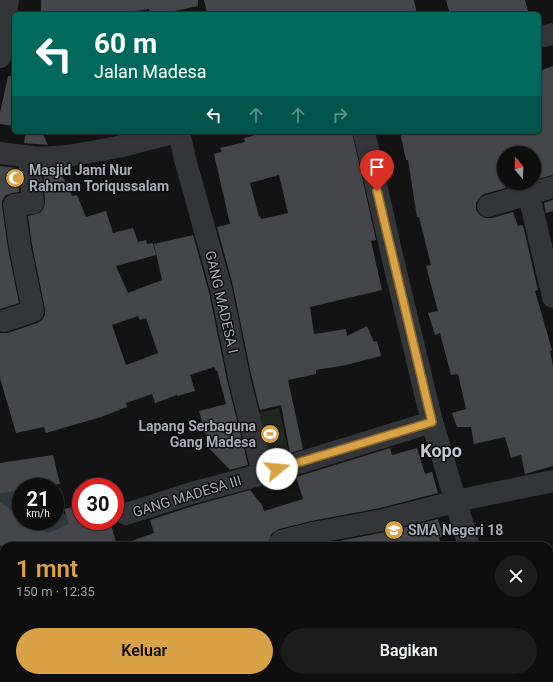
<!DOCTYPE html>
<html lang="id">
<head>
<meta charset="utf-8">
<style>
  :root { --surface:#0e0e0f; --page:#1c1c1d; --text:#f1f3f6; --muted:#9b9c9e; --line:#2e2e2f; --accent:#d9a246 }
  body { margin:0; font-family:Roboto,sans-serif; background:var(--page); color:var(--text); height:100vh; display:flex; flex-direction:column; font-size:15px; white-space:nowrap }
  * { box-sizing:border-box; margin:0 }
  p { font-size:13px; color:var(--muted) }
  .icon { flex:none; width:22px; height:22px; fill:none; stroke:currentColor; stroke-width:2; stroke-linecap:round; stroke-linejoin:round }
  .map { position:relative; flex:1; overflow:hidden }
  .panel { position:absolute; left:0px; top:542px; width:553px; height:140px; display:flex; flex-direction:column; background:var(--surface); border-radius:12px 12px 0 0; box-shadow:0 1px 3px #0004,0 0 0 1px var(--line) }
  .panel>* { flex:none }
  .hud { position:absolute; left:12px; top:12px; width:529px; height:122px; border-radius:6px; box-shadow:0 1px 3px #0004,0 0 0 1px var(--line); background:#00695c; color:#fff; overflow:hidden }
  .needle { width:26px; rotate:341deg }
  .tools { position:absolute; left:497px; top:146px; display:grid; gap:8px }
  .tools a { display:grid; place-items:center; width:44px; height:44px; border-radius:50%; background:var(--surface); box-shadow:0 1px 3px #0004,0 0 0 1px var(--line); font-size:20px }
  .speed { position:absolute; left:12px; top:478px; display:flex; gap:8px; font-size:20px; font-weight:700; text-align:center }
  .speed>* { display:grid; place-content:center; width:52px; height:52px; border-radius:50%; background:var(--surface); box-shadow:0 1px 3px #0004,0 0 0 1px var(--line); line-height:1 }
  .speed small { font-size:10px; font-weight:400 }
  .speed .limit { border:6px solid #d22; background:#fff; color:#111 }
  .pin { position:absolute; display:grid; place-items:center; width:34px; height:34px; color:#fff; margin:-41px -17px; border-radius:50% 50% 50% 0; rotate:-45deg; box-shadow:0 0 4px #0007 }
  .pin .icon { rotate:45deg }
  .me { position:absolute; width:44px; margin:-22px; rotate:73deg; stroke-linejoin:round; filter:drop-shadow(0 0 3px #0008) }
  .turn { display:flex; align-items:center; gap:14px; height:84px; padding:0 16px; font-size:18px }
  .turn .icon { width:52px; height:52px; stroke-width:2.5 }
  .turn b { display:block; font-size:28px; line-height:34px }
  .lanes { display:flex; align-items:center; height:38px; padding:0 16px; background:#0003; justify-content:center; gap:20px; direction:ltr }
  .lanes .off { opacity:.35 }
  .round { display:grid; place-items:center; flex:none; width:42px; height:42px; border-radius:21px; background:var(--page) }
  .overview { display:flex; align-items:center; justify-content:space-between; height:68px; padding:0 16px }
  h1 { font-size:24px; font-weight:600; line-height:30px; color:var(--accent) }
  .button { display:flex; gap:8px; margin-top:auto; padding:8px 16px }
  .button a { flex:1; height:46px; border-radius:24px; background:var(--accent); color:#111; font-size:16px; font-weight:600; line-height:46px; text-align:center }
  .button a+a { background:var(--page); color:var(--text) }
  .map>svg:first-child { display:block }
  .built { fill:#1f1f21 }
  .green { fill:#202620 }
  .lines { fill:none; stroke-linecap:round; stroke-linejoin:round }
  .river { stroke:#30383d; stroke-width:31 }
  .building { fill:#454649; fill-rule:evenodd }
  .path { stroke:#3b3c40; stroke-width:2.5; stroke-dasharray:2 3; stroke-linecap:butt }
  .minor { stroke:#343539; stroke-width:22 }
  .route-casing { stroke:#8d692e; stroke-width:10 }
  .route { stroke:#d9a246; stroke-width:7 }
  .labels { text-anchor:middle; stroke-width:3; stroke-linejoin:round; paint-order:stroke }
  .poi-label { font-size:14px; font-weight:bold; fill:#a6abb3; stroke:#0e0e0f; text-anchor:start }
  .street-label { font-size:14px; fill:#a6abb3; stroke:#0e0e0f }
  .district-label { font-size:18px; font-weight:bold; fill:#c7c9d0; stroke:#0e0e0f }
</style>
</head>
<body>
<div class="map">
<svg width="553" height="682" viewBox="0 0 553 682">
  <rect width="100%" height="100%" fill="#131314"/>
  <!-- built -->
  <path class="built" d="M258 678H417L418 682H259Z"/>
  <!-- green -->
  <path class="green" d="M279 408 289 453 261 460 251 415Z"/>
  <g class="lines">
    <!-- river -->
    <g class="river">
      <path d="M0 499 21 509"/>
      <path d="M49 521 62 533 64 546"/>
      <path d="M83 678 84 682"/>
    </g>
  </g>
  <!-- building -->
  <g class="building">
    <path d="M41 0H198V6L161 14H150L149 9 114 14H41Z"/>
    <path d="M204 0H414L417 14H207Z"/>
    <path d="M446 0H525L529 14H450Z"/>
    <path d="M553 66V175L534 180V153H504V183L506 188 484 194 479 198 476 203V210L480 215 485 218H492L513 212 518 226 523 225 538 290 535 291 552 350 550 351 553 366V466L525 474 521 455 511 458 505 437 474 444 471 427H457L452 413 466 409 458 374 451 375 440 333 435 335 428 313 438 311 426 266 431 265 419 217H417L408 160H406L400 132H539V71Z"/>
    <path d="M8 76H14V126L0 124V113Z"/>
    <path d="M26 132H42L48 145 24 143Z"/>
    <path d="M267 132H352L376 240 371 241 382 290 310 307 314 334 346 329 347 336 367 326 374 342 377 341 381 356 346 365 316 370V374L288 380 303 449 290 453 281 405 260 410 251 374 233 286 217 227 230 224 214 154 222 152 220 148 245 142 244 138ZM279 175 288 213 261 219 260 216 259 217 250 183Z"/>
    <path d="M0 166 17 168 19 192 12 193 6 195 2 201V206L8 249 19 303 0 309Z"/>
    <path d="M59 169 72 196 77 195 86 217 106 211 113 233 133 228 138 242 146 240 147 244 153 243 156 255 116 266 128 293 162 280 154 244 193 235 209 292 227 380 248 465 230 470 204 443 208 442 199 411 226 404 217 370 216 371 214 367 190 375 195 391 177 396V395L155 403 152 394 126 403 127 407 101 417 46 433 44 427 16 433 0 378V333H8L37 323 42 320 45 315V309L32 245 28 216 40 213 44 208 45 202 43 170ZM138 316 140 320 146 318 158 353 126 365 112 325Z"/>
    <path d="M553 200V211L546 213 544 203Z"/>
    <path d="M390 448 392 455 417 448 425 474 432 472 438 493 380 508 311 521 279 529 271 534 268 546H124L123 544 154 533 150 520 196 505 250 490 262 505 264 511 303 499 296 477Z"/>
    <path d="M53 455 60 484 42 487H21V490L0 493V463Z"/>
    <path d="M0 502 21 517V521H27L30 523 31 521 48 533 69 524 64 509 81 505V521H110L117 546H0Z"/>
    <path d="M438 519 443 536 439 537 441 546H313L385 532Z"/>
  </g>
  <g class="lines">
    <!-- path -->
    <g class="path">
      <path d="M176 678 178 682"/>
      <path d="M118 682 128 678"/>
    </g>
    <!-- minor -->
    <g class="minor">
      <path d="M539 37 553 34"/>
      <path d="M0 57 8 0"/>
      <path d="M179 132 185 159 221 289 239 377 263 474"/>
      <path d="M364 132 394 264 432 422 469 546"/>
      <path d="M0 153 40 158 68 156 118 147 177 132"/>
      <path d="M529 195 553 297"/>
      <path d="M488 206 553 187"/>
      <path d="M4 321 33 311 20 247 14 205 33 203 29 157"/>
      <path d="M126 514 192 493 263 474 432 422"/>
      <path d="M280 546V543L282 541 313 533 383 520 470 498 553 481"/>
      <path d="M501 678 502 682"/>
    </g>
  </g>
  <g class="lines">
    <defs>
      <path id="route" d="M277 469 432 422 377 191"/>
    </defs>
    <!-- route casing -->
    <use href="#route" class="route-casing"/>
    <!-- route -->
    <use href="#route" class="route"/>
  </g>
  <!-- icons -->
  <defs>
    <symbol id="mosque-disc" viewBox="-11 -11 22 22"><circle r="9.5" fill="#d9a246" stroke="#0e0e0f"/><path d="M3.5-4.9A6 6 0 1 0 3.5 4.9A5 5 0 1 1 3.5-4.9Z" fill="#fff"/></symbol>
    <symbol id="stadium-disc" viewBox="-11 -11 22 22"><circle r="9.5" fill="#d9a246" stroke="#0e0e0f"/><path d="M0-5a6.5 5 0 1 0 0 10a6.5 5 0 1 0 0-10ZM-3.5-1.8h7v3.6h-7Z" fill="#fff"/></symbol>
    <symbol id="school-disc" viewBox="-11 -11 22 22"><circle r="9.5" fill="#d9a246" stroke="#0e0e0f"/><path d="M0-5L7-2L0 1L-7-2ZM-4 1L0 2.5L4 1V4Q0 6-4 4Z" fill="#fff"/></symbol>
  </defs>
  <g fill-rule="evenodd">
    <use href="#mosque-disc" x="4" y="167" width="22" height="22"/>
    <use href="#stadium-disc" x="259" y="423" width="22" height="22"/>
    <use href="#school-disc" x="383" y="519" width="22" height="22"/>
  </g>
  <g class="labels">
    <!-- poi labels -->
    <g class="poi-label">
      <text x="29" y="175">Masjid Jami Nur<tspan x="29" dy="16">Rahman Toriqussalam</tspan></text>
      <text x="256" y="431" text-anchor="end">Lapang Serbaguna<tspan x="256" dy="16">Gang Madesa</tspan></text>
      <text x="408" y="535">SMA Negeri 18</text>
    </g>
    <!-- street labels -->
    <g class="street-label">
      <text transform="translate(222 302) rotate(77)" y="5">GANG MADESA I</text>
      <text transform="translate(187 496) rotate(-17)" y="5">GANG MADESA III</text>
    </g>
    <!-- district labels -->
    <g class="district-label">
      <text x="441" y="457">Kopo</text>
    </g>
  </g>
</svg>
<div class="tools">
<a><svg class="needle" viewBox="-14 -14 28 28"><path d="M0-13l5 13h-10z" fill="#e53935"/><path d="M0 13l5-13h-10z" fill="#9b9c9e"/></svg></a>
</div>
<div class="speed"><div>21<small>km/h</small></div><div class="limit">30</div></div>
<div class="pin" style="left:377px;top:191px;background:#d93025"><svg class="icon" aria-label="arrive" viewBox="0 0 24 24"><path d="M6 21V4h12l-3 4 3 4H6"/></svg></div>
<svg class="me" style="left:277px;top:469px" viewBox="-20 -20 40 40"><circle r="19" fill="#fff"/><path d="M0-13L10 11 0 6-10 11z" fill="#d9a246"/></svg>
<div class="hud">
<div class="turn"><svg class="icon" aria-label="left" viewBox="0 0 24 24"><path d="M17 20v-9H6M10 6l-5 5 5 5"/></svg><div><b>60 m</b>Jalan Madesa</div></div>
<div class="lanes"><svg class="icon" aria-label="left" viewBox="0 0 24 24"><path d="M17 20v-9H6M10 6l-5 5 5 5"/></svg><svg class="icon off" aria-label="ahead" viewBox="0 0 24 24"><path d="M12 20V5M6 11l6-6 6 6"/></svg><svg class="icon off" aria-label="ahead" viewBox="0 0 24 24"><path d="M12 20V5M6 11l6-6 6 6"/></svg><svg class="icon off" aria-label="right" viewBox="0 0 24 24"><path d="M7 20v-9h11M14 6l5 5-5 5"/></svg></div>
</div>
<section class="panel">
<div class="overview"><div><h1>1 mnt</h1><p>150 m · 12:35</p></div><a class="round"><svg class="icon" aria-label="close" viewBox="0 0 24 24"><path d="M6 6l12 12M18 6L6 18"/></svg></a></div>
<div class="button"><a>Keluar</a><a>Bagikan</a></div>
</section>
</div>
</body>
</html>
